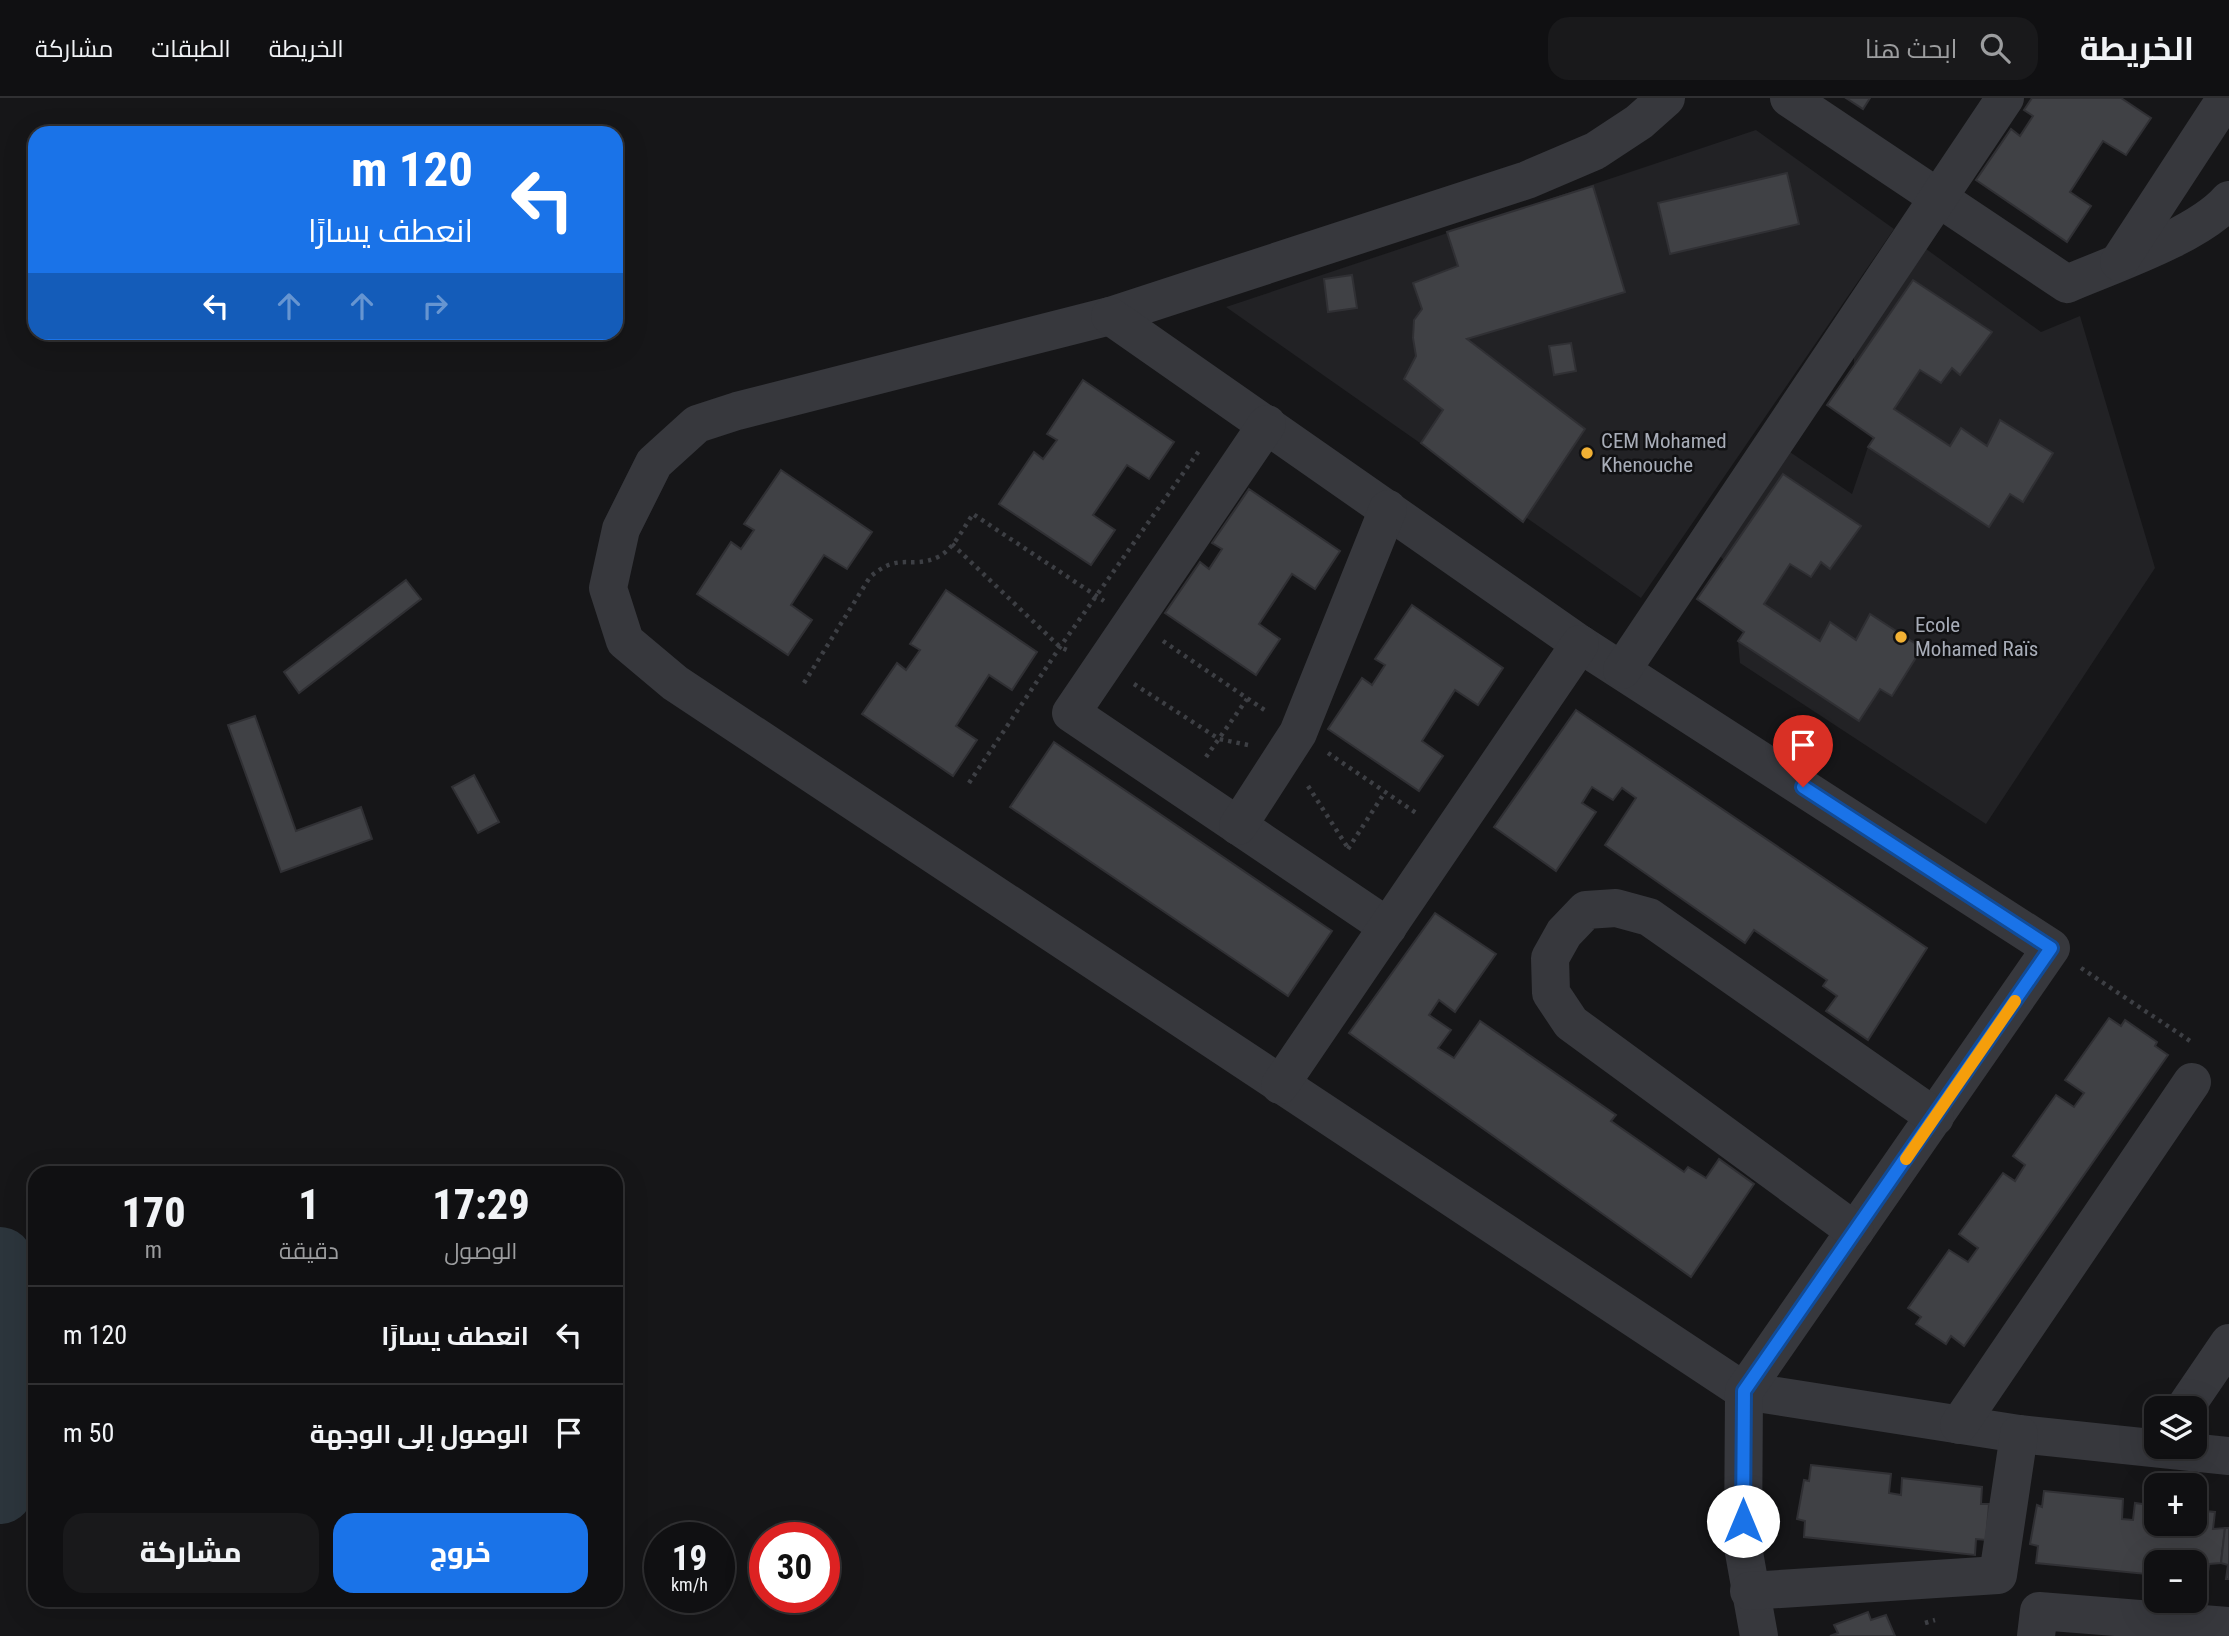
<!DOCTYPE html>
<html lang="ar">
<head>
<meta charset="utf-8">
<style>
  :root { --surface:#101012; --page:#19191b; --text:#f1f3f6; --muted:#9c9d9f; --line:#303032; --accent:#1a73e8 }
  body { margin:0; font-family:"Roboto Condensed",Cairo,sans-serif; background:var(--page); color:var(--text); direction:rtl; height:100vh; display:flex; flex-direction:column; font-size:26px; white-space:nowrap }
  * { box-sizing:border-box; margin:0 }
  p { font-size:23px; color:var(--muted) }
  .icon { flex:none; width:38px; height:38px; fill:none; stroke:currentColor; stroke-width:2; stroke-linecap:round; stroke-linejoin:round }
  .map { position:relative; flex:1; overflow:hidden; direction:ltr }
  .side { position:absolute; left:28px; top:1068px; width:595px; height:441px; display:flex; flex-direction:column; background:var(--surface); border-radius:21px; box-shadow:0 7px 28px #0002,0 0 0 2px var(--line); direction:rtl }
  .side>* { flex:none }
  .banner { position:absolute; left:28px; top:28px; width:595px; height:214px; border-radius:21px; box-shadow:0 7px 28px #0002,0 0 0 2px var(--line); direction:rtl; background:#1a73e8; color:#fff; overflow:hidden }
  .controls { position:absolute; left:2144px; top:1298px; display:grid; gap:14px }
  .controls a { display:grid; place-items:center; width:63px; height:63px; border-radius:14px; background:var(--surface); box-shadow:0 7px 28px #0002,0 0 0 2px var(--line); font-size:35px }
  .speed { position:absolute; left:644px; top:1424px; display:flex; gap:14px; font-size:35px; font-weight:700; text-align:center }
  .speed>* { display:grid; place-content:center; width:91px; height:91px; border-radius:50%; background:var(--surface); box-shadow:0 7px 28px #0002,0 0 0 2px var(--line); line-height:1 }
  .speed small { font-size:18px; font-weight:400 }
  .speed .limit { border:10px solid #d22; background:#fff; color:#111 }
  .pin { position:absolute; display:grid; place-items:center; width:60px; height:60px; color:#fff; margin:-72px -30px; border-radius:50% 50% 50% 0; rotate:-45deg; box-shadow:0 0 7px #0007 }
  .pin .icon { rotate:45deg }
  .me { position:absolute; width:77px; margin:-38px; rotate:0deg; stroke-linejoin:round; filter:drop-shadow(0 0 5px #0008) }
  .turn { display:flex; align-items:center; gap:24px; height:147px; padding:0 35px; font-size:32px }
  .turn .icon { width:91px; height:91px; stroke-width:2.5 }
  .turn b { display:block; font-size:49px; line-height:60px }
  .lanes { display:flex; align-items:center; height:66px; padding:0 35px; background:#0003; justify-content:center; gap:35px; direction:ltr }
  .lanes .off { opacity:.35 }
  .eta { display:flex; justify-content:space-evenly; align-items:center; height:119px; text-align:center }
  .eta b { font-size:42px; font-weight:800; line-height:49px }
  .button { display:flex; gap:14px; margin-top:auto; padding:14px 35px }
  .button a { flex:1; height:80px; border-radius:21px; background:var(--accent); color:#fff; font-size:28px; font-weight:800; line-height:80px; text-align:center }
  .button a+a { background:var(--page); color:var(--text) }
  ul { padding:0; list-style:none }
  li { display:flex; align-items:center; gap:21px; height:98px; padding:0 35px; border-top:2px solid var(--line) }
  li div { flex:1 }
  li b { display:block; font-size:26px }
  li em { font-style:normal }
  header { display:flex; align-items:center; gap:42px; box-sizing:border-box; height:98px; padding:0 35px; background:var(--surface); border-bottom:2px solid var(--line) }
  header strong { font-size:33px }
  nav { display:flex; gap:38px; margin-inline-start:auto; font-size:24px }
  .search { width:490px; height:63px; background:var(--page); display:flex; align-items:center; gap:18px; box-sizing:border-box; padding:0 24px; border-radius:21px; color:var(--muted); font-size:26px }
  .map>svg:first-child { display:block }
  .built { fill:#222225 }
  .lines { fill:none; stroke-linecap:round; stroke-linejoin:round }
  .river { stroke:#2c353c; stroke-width:66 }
  .building { fill:#404145; stroke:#303034; stroke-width:2 }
  .path { stroke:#3d3f44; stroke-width:4.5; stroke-dasharray:3.5 5; stroke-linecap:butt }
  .minor { stroke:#37383d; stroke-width:38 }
  .route-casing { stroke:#114b97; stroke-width:18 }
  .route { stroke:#1a73e8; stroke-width:12 }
  .slow { stroke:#f59e0b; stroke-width:12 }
  .poi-dot { fill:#f2b134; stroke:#111113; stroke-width:2.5 }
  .labels { text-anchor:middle; stroke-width:5; stroke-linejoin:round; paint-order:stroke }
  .poi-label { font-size:21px; fill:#a8adb8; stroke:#111113; text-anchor:start }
</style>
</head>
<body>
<header>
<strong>الخريطة</strong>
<div class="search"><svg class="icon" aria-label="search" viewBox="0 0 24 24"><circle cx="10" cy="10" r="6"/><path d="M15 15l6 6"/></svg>ابحث هنا</div>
<nav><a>الخريطة</a><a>الطبقات</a><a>مشاركة</a></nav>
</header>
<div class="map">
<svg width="2229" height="1538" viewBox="0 0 2229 1538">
  <rect width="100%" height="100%" fill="#161618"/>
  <!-- built -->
  <g class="built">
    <path d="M1756 32 1894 131 1641 500 1226 209Z"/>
    <path d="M1922 148 2041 234 2080 218 2155 470 1986 726 1740 565 1738 543 1744 534 1697 501 1724 462 1714 452 1784 350 1852 396 1868 349 1874 340 1827 307 1854 268V244Z"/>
  </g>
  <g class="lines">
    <!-- river -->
    <path class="river" d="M0 1162 19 1240 23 1327 0 1393"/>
  </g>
  <!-- building -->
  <g class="building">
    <path d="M1846 0H1870L1863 11Z"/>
    <path d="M2032 0H2121L2151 20 2126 57 2103 43 2070 94 2091 108 2067 144 1976 82 2011 31 2020 38 2033 18 2024 12Z"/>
    <path d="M1787 75 1799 126 1670 156 1658 105Z"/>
    <path d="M1593 88 1625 194 1467 241 1585 331 1523 424 1421 345 1443 312 1404 281 1416 258 1413 240 1414 222 1422 211 1413 185 1458 168 1447 134Z"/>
    <path d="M1352 177 1357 210 1328 214 1324 181Z"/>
    <path d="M1913 182 1992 234 1960 277 1952 270 1941 285 1920 272 1894 311 1950 348 1961 330 1987 348 2000 322 2053 355 2023 404 2010 396 1989 429 1868 349 1874 340 1827 307Z"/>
    <path d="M1571 245 1576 273 1554 277 1549 248Z"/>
    <path d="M1083 282 1174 344 1149 381 1127 367 1093 417 1115 432 1091 467 999 406 1034 354 1043 361 1057 342 1047 336Z"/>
    <path d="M781 372 872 434 847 471 824 457 791 507 812 522 788 557 697 496 731 444 741 451 754 432 744 426Z"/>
    <path d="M1783 376 1861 428 1830 471 1821 464 1811 479 1790 466 1764 506 1820 543 1830 524 1856 542 1870 516 1922 550 1892 598 1880 591 1859 623 1738 543 1744 534 1697 501Z"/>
    <path d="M1249 391 1340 453 1315 491 1292 476 1259 526 1280 541 1256 577 1165 515 1200 464 1209 471 1222 451 1212 445Z"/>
    <path d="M406 482 421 501 299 595 284 574Z"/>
    <path d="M946 492 1037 554 1012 592 989 577 956 628 977 642 953 678 862 616 897 565 906 572 920 552 910 546Z"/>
    <path d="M1412 507 1503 570 1478 607 1455 592 1422 643 1443 658 1419 693 1328 631 1362 580 1372 587 1385 567 1375 561Z"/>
    <path d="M1576 612 1927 850 1868 942 1826 913 1837 898 1823 888 1827 882 1754 832 1745 845 1605 747 1636 700 1622 690 1613 702 1592 689 1582 705 1596 714 1556 773 1494 729Z"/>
    <path d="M255 618 296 733 361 709 372 741 281 774 228 627Z"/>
    <path d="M1054 644 1332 833 1288 898 1010 709Z"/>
    <path d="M474 677 499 724 478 735 452 689Z"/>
    <path d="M1435 815 1496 856 1455 914 1439 902 1429 917 1451 932 1438 950 1454 960 1480 923 1616 1017 1611 1023 1684 1074 1688 1069 1706 1080 1719 1061 1754 1086 1691 1179 1349 935Z"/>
    <path d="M2109 920 2121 928 2125 922 2157 944 2155 948 2168 957 1964 1248 1951 1238 1946 1246 1916 1226 1921 1219 1908 1210 1949 1152 1968 1164 1978 1150 1959 1136 2003 1075 2015 1083 2025 1067 2013 1058 2056 997 2074 1009 2084 995 2065 982Z"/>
    <path d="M1811 1367 1891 1376 1889 1395 1901 1397 1902 1380 1982 1389 1981 1406H1989L1986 1442 1976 1441 1975 1457 1804 1439 1805 1423 1797 1421 1804 1382 1809 1383Z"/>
    <path d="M2044 1393 2123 1401 2122 1421 2133 1422 2135 1405 2156 1408V1426H2194V1412L2215 1414 2213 1431 2225 1430 2221 1465 2209 1466 2207 1482 2194 1481V1465H2156V1477L2036 1465 2038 1448 2030 1446 2037 1407 2042 1409Z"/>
    <path d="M2225 1430H2229V1481H2226L2228 1467 2221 1465Z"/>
    <path d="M1868 1514 1871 1522 1886 1517 1895 1538H1830L1838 1535 1834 1527Z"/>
  </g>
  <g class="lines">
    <!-- path -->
    <g class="path">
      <path d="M952 446 1060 549 1067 552"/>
      <path d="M1163 543 1266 613"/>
      <path d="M804 585 870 479C900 453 910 472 938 459 953 452 964 429 973 416L1104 503"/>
      <path d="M1134 586 1219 641 1248 647"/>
      <path d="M1328 655 1419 717"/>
      <path d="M1206 659 1247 601"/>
      <path d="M969 685 1060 549 1201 350"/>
      <path d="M1308 688 1348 750"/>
      <path d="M1348 751 1385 694"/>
      <path d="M2081 870 2193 945"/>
      <path d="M1925 1525 1935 1522"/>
    </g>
    <!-- minor -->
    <g class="minor">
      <path d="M1666 0 1639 24 1595 53 1527 82 1110 218 737 313 697 326 654 365 621 431 608 490 625 543 675 585 1744 1293 2019 1336 2229 1358"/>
      <path d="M1789 0 2067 186C2111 167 2198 138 2229 102"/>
      <path d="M2119 164 2226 0"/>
      <path d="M1110 218 1580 546 2051 850 1744 1293 1743 1449 1759 1538"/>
      <path d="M1267 326 1071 615 1388 829"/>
      <path d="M1622 572 2005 0"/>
      <path d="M1238 728 1298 635 1388 411"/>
      <path d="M1280 987 1580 546"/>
      <path d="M1855 1133 1571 925 1551 895 1550 860 1564 835 1586 812 1616 810 1649 819 1935 1019"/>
      <path d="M2184 1311 2229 1245"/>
      <path d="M1959 1327 2192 984"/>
      <path d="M1749 1493 1998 1477 2019 1336"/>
      <path d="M2036 1538 2039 1513 2229 1528"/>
    </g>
  </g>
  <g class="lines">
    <defs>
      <path id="route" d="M1743 1423 1744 1293 2051 850 1803 689"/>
    </defs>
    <!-- route casing -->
    <use href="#route" class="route-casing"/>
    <!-- route -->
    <use href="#route" class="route"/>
    <!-- slow -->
    <path class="slow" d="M1906 1061 2015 903"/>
  </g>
  <!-- markers -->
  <g class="poi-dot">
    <circle cx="1587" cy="355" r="7"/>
    <circle cx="1901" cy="539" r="7"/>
  </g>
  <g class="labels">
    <!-- poi labels -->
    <g class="poi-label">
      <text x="1601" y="350">CEM Mohamed<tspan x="1601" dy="24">Khenouche</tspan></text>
      <text x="1915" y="534">Ecole<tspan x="1915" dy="24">Mohamed Raïs</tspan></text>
    </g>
  </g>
</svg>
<div class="controls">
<a><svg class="icon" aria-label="layers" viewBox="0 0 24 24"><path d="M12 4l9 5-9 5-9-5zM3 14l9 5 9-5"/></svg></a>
<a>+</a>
<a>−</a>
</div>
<div class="speed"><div>19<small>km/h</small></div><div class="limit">30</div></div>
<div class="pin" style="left:1803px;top:689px;background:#d93025"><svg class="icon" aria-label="arrive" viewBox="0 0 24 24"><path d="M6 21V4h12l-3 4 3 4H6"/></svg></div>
<svg class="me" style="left:1743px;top:1423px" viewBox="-20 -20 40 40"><circle r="19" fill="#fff"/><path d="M0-13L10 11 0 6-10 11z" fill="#1a73e8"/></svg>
<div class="banner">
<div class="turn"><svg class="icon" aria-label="left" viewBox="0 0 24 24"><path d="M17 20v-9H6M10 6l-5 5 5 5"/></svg><div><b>120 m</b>انعطف يسارًا</div></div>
<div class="lanes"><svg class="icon" aria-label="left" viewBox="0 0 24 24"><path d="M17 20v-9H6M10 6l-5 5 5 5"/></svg><svg class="icon off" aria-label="ahead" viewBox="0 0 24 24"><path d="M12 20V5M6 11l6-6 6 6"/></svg><svg class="icon off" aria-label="ahead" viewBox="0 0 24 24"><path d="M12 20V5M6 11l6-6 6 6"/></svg><svg class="icon off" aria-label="right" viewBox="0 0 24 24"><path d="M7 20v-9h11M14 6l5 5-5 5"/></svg></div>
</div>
<section class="side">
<div class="eta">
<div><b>17:29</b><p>الوصول</p></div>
<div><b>1</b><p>دقيقة</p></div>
<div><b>170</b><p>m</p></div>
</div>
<ul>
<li><svg class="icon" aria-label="left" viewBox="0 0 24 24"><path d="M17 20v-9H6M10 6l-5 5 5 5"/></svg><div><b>انعطف يسارًا</b></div><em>120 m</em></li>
<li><svg class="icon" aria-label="arrive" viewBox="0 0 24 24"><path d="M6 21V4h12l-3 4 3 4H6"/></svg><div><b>الوصول إلى الوجهة</b></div><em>50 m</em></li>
</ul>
<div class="button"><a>خروج</a><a>مشاركة</a></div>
</section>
</div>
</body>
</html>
